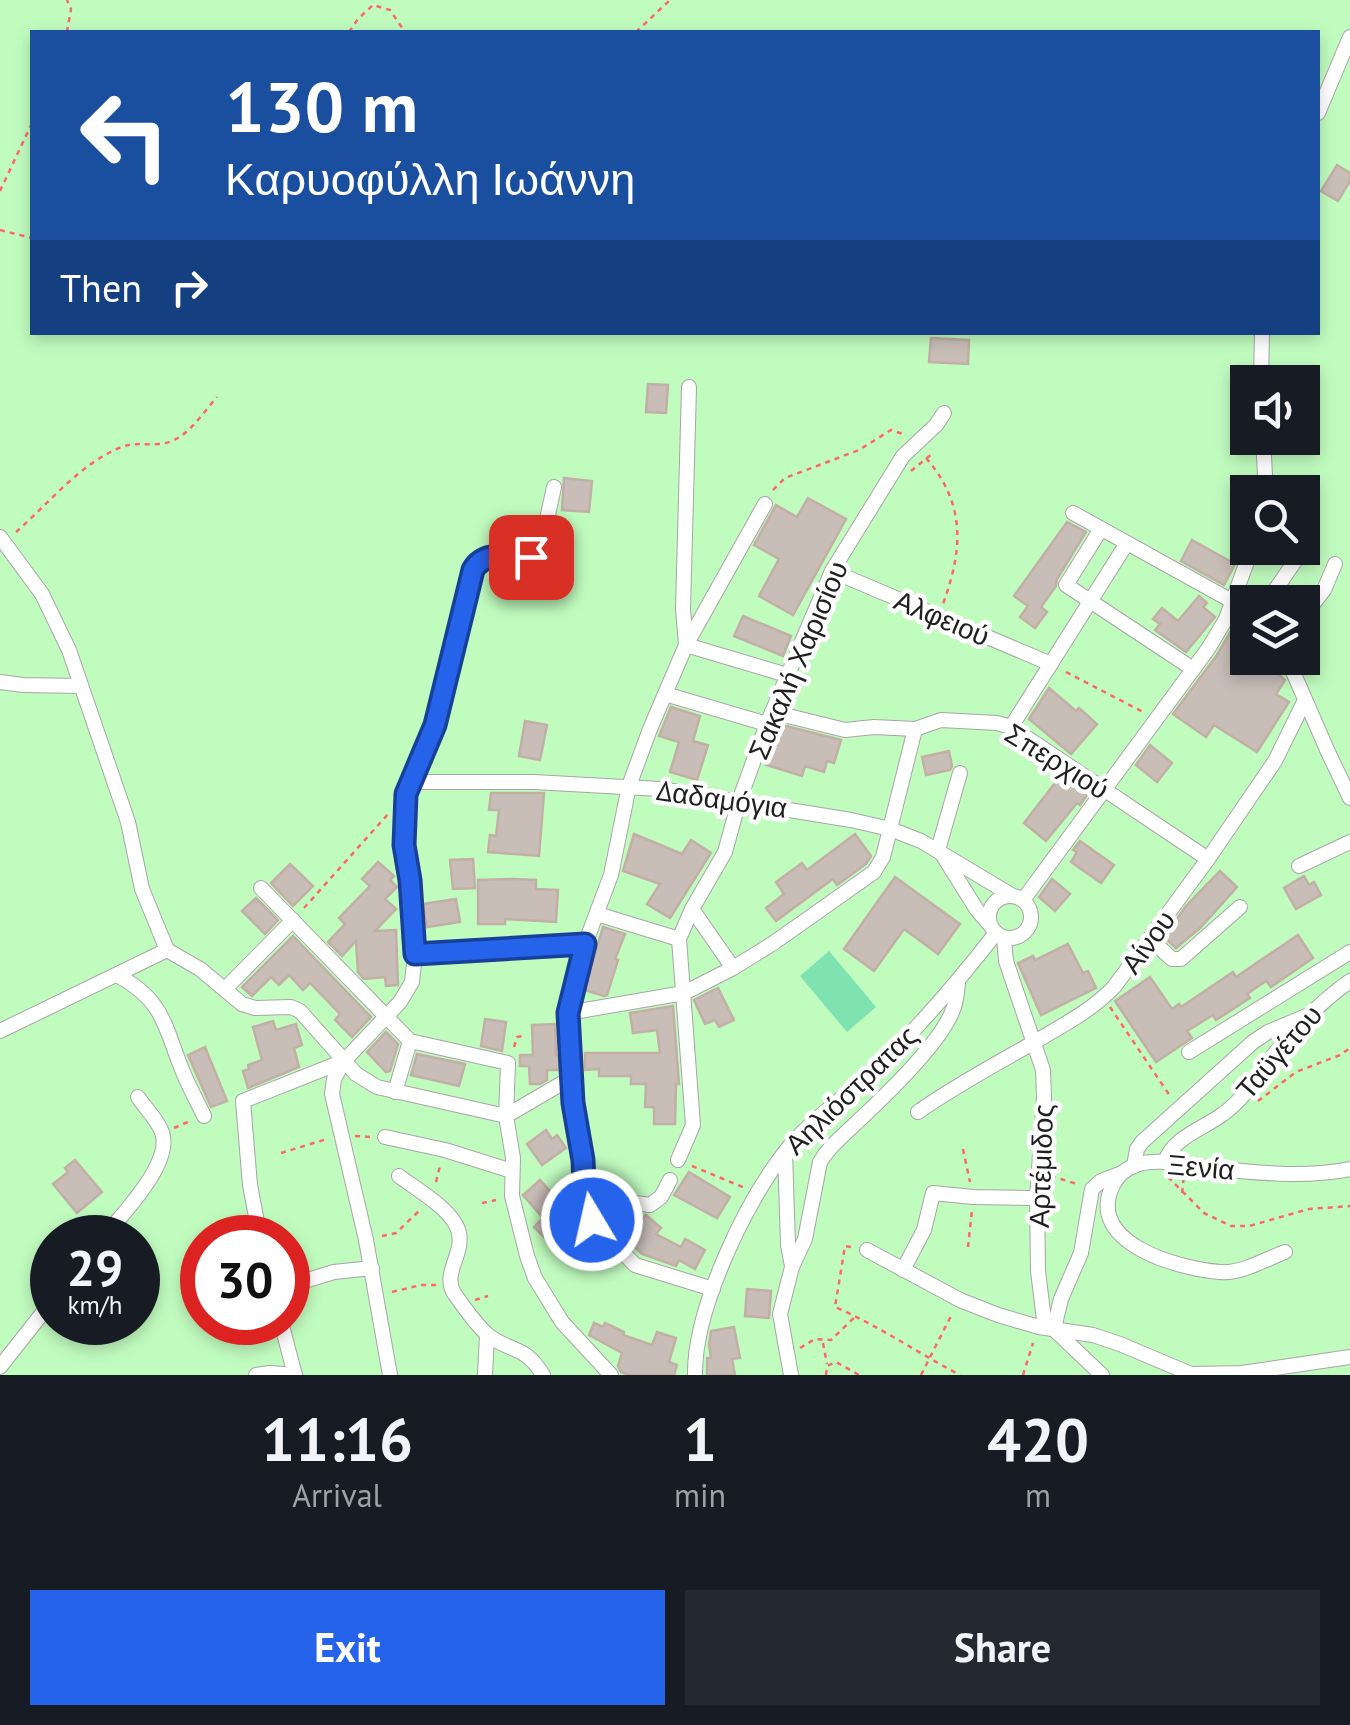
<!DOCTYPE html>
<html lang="en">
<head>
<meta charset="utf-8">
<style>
  :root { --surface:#171b24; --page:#242831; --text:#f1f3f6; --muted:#9ea1a6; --accent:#2563eb }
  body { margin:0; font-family:"PT Sans",sans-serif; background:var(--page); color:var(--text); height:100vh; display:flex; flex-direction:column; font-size:38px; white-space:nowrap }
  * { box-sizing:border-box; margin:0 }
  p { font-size:32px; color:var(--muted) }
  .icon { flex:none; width:55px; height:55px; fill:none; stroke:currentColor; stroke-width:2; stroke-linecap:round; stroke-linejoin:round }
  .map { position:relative; height:1375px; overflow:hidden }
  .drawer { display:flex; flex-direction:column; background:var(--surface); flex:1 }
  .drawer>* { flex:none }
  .guide { position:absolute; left:30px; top:30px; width:1290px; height:305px; border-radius:0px; box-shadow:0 5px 15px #0003; background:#1a4fa0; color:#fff; overflow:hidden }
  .fabs { position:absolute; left:1230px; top:365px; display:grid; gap:20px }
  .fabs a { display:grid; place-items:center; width:90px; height:90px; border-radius:0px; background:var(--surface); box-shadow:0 5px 15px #0003; font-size:50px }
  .speed { position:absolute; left:30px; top:1215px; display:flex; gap:20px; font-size:50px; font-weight:700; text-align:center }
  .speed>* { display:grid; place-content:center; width:130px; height:130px; border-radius:50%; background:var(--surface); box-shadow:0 5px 15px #0003; line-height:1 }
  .speed small { font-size:25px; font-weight:400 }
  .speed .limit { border:15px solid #d22; background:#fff; color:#111 }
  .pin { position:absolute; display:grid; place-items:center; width:85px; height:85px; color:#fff; margin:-42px; border-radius:20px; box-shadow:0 5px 15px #0006 }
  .me { position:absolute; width:110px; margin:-55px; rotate:351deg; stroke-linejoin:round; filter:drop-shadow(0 0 8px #0008) }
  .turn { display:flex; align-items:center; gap:35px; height:210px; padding:0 30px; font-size:45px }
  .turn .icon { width:130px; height:130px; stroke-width:2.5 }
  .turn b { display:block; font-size:70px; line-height:85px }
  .then { display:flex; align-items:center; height:95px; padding:0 30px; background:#0003; gap:20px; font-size:38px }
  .eta { display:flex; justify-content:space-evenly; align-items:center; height:170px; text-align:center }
  .eta b { font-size:60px; font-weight:700; line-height:70px }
  .button { display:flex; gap:20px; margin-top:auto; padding:20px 30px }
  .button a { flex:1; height:115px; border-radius:0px; background:var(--accent); color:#fff; font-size:40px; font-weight:700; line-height:115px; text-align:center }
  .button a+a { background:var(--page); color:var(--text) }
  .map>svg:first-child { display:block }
  .park { fill:#c1fcbf; fill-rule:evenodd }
  .pitch { fill:#7ee3b1 }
  .building { fill:#c8bdb7; stroke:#c2afa6; stroke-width:2.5 }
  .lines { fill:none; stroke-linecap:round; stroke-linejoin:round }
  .minor-casing { stroke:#a6a6a6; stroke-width:16 }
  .path { stroke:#ff6667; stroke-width:2.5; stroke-dasharray:5 5; stroke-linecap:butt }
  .minor { stroke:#fff; stroke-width:14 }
  .route-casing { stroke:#184099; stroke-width:25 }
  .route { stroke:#2563eb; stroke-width:18 }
  .labels { text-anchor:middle; stroke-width:9; stroke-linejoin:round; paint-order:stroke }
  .street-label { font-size:28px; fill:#1f1f1f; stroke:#fff }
</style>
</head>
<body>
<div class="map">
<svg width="1350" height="1375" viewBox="0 0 1350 1375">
  <rect width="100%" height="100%" fill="#f0ebe4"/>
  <!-- park -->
  <path class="park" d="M0 0H1350V1375H0ZM32 32H1318V332H32ZM1248 382H1302V438H1248ZM1248 492H1302V548H1248ZM1248 602H1302V658H1248ZM52 1238H138V1322H52ZM202 1238H288V1322H202Z"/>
  <!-- pitch -->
  <path class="pitch" d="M829 951 876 1007 847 1032 800 976Z"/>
  <!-- building -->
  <g class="building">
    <path d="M1337 165 1350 173V181L1338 201 1321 191Z"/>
    <path d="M931 338 969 340 968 364 929 362Z"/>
    <path d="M648 384 668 385 666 413 646 412Z"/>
    <path d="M564 478 592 481 589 512 562 510Z"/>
    <path d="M808 498 846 519 793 615 759 596 779 559 754 545 776 505 797 517Z"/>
    <path d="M1067 522 1086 532 1057 579 1056 586 1041 607 1047 612 1035 628 1020 617 1028 606 1014 596Z"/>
    <path d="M1192 540 1235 564 1224 585 1181 561Z"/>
    <path d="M1199 596 1207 603 1203 607 1215 617 1186 652 1155 630 1160 624 1153 619 1162 608 1178 621Z"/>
    <path d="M743 616 791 636 783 656 734 636Z"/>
    <path d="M1239 617 1248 620V658H1266L1278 665 1282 672 1279 675 1285 680 1276 694 1289 702 1257 752 1214 725 1206 737 1173 714 1217 655Z"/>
    <path d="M1049 688 1076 711 1079 708 1097 724 1071 754 1029 719Z"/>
    <path d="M671 707 700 716 693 741 708 745 697 780 670 772 679 742 659 736Z"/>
    <path d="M525 721 547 725 540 760 519 756Z"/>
    <path d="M778 724 841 740 834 763 827 761 824 772 805 766 802 776 766 765Z"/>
    <path d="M1150 745 1172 763 1157 782 1136 765Z"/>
    <path d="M949 751 952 766 950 770 926 775 922 757Z"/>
    <path d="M1062 774 1089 792 1080 805 1077 803 1046 841 1024 823Z"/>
    <path d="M491 793H544L539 856 488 852 490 835 496 836 499 810H489Z"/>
    <path d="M634 834 682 854 691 840 711 853 670 918 647 904 660 884 623 871Z"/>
    <path d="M855 834 871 856 866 864 837 885 833 879 776 921 766 908 784 894 776 882 802 863 807 870Z"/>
    <path d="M1080 841 1114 865 1101 883 1071 862 1077 852 1073 850Z"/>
    <path d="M473 859 475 888 453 889 450 860Z"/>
    <path d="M378 862 394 876 390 880 397 887 385 899 396 909 375 931 396 930 398 985 386 986 385 977 364 979 358 972 356 941 342 956 328 942 345 924 339 918 370 886 362 879Z"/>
    <path d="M290 864 313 886 293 906 271 883Z"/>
    <path d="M1220 871 1237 887 1200 928 1176 948 1164 937 1186 906Z"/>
    <path d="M1304 876 1309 885 1314 882 1321 895 1296 909 1284 888Z"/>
    <path d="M895 877 960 924 938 954 904 929 874 971 844 949Z"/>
    <path d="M512 879 536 880V889L558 890 556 922 505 919V924H478V880Z"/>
    <path d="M1052 879 1070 894 1055 911 1039 897Z"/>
    <path d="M256 898 278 920 265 934 242 911Z"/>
    <path d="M456 899 460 922 427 927 423 904Z"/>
    <path d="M603 927 625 934 615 959 618 960 607 995 604 996 584 990Z"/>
    <path d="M1298 935 1313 958 1271 987 1266 981 1247 994 1250 998 1216 1020 1213 1015 1187 1031 1192 1038 1156 1062 1115 1001 1150 977 1172 1009 1179 1004 1181 1007 1233 972 1236 977Z"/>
    <path d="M293 936 371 1017 352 1037 335 1020 340 1014 310 983 303 990 289 975 279 985 271 977 252 996 242 987Z"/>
    <path d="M1068 944 1083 973 1088 971 1096 988 1041 1015 1018 963 1033 956 1035 960Z"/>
    <path d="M718 988 734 1020 719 1027 715 1020 705 1024 694 1000Z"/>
    <path d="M673 1006 679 1084H676L675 1124H654V1107H645L646 1084H631V1076H599V1069L585 1070V1053H660L657 1030 633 1033 630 1013Z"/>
    <path d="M485 1019 506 1022 502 1051 481 1046Z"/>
    <path d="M273 1021 276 1030 296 1024 302 1045 294 1048 299 1067 248 1088 243 1071 249 1069 248 1065 262 1060 253 1027Z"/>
    <path d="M555 1024 556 1055H559L560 1070H547V1080L540 1084H530L529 1066H520V1055H533L532 1025Z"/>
    <path d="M386 1032 398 1044 390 1071 386 1072 367 1052Z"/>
    <path d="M205 1047 227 1101 211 1107 188 1055Z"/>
    <path d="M417 1054 465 1064 459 1086 411 1075Z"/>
    <path d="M546 1130 552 1139 557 1135 566 1148 542 1165 527 1144Z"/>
    <path d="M75 1160 102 1192 77 1213 53 1184 68 1172 65 1168Z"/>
    <path d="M689 1172 730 1197 717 1218 674 1195Z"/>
    <path d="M540 1180 574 1218 549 1242 534 1227 543 1218 523 1195Z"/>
    <path d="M606 1203 622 1212 633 1214 641 1220 646 1215 661 1228 656 1234 681 1247 685 1239 705 1250 695 1269 679 1260 676 1266 642 1254 601 1215 600 1210Z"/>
    <path d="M747 1289 771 1291 769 1318 745 1316Z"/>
    <path d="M594 1323 603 1327 605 1323 624 1332 623 1335 652 1345 657 1332 676 1338 669 1362 677 1365 674 1375H629L621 1372 618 1366 622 1353 589 1335Z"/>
    <path d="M734 1327 740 1358 732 1359 735 1375H707V1358H711L709 1344 711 1331Z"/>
  </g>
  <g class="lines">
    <defs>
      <g id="minor">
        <path d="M1318 113 1350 37"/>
        <path d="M1261 382 1262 332"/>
        <path d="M689 387 683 609 686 645 787 675"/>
        <path d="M1263 438 1265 475 1263 492"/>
        <path d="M1073 513 1248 610"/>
        <path d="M1101 529 1066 585 1193 669"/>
        <path d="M0 537 42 594 69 650 128 822 142 889 167 950"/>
        <path d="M832 571 1051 664"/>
        <path d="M1267 602 1295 561 1299 548"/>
        <path d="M1302 618 1324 590 1335 564"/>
        <path d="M1287 658 1328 752 1350 798"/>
        <path d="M0 682 23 685 81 686"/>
        <path d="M665 694 767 724"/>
        <path d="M772 712 845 730 874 727 915 729 941 720 997 723 1011 727 1208 859"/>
        <path d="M1011 727 1127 543"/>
        <path d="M412 782H534L660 789 851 820 890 829 921 841 1013 896"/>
        <path d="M938 850 960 773"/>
        <path d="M942 854 977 910 990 925"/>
        <path d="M1299 866 1350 842"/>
        <path d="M261 888 410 1041 508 1063 506 1116 513 1158 512 1196 527 1256 535 1278 562 1322 611 1375"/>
        <circle cx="1010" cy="917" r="21"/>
        <path d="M1023 900 1208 649 1226 619 1252 548"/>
        <path d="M692 909 733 968"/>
        <path d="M597 914 679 939"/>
        <path d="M1004 938 1006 961 1043 1070 1044 1097 1037 1198 1038 1271 1044 1320 1102 1375"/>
        <path d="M1150 939 1172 959H1181L1240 907"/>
        <path d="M167 950 200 969 242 1004 255 1008 291 1007 300 1011 356 1074 377 1087 506 1116"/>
        <path d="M415 954 585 944"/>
        <path d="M117 975C165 1001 164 1026 183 1072 189 1087 197 1101 204 1116"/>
        <path d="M225 989 293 920"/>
        <path d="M568 1013 684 993 733 968 772 944 874 872 883 857 915 729"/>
        <path d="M0 1031 167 950"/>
        <path d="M1189 1052 1350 952"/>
        <path d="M395 1092 410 1041"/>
        <path d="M918 1112C956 1085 998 1063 1038 1040 1065 1024 1092 1010 1114 987L1208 859 1275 761 1305 700"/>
        <path d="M506 1116 564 1082"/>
        <path d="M385 1137 445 1150 512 1171"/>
        <path d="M785 1152 788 1245 792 1266"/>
        <path d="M678 1160 693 1125 679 939 692 909 725 852 739 801 767 724 832 571 903 456 936 425 944 413"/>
        <path d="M1165 1162C1173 1137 1203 1129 1223 1114 1244 1099 1258 1076 1273 1056 1296 1027 1320 1002 1350 981"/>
        <path d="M1134 1166 1137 1149 1142 1142 1253 1042 1268 1032 1306 1016"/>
        <path d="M399 1176C416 1189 448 1207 457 1227 468 1251 441 1272 454 1293 463 1306 476 1325 488 1335 511 1353 524 1344 543 1375"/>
        <path d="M584 1186 611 1193 627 1202 650 1205 661 1197 670 1180"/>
        <path d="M103 1238C121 1215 176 1161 161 1130 156 1118 145 1108 138 1097"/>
        <path d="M260 1238 250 1185 243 1101 344 1061"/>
        <path d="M867 1250 960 1300 998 1315 1039 1327 1093 1335 1120 1344 1191 1374 1242 1373 1350 1357"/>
        <path d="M1285 1252C1266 1259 1241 1274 1220 1272 1179 1269 1084 1243 1113 1185 1119 1173 1130 1166 1143 1163 1165 1159 1189 1165 1212 1168 1256 1173 1306 1178 1350 1169"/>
        <path d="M903 1270 924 1230 933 1193 973 1197 1037 1198"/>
        <path d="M288 1286 334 1272 372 1268"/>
        <path d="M713 1289 635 1265 591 1220 584 1186 583 1160 573 1103 568 1013 585 944 611 875 629 786 650 729 686 645 765 504"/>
        <path d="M281 1322 295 1375"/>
        <path d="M1054 1328 1061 1299 1081 1253 1092 1189 1101 1181 1122 1173"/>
        <path d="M0 1367 52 1301"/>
        <path d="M256 1375 270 1373 295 1375"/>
        <path d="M390 1375 366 1240 332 1094 334 1079 344 1061 400 1002 412 982 415 954 410 880 404 845 406 794 435 725 473 570C485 550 510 557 531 557L540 551 554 487"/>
        <path d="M485 1375 487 1335"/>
        <path d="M695 1375C694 1310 745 1203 785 1152 808 1122 841 1101 869 1075 915 1032 957 983 996 933"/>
        <path d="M791 1375 780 1314 792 1267 805 1239 820 1162C829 1146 843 1136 856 1123 883 1098 939 1044 952 1012 957 1002 957 992 958 982"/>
      </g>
    </defs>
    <!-- minor casing -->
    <use href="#minor" class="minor-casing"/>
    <!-- path -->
    <g class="path">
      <path d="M67 32 71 9 67 0"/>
      <path d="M349 32 358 19 373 5 390 10 405 32"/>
      <path d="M636 32 670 0"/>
      <path d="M0 191 32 123"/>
      <path d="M0 230 32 238"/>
      <path d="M926 458C966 504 963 549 943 604"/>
      <path d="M911 471 933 453"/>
      <path d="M773 490 785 478 859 450 891 430 903 434"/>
      <path d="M16 532C48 504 79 465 119 448 132 442 144 445 158 444 185 443 200 416 217 397"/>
      <path d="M1066 672 1143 712"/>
      <path d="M304 908 389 813"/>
      <path d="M1110 1007 1170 1096"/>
      <path d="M514 1047 517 1037 524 1036"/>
      <path d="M1258 1101 1296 1072 1340 1055 1350 1048"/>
      <path d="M174 1128 190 1121"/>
      <path d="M355 1136 372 1137"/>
      <path d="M963 1149 970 1182"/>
      <path d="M281 1153 327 1139"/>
      <path d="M692 1166 745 1188"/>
      <path d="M1051 1176 1077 1184"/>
      <path d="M1168 1177 1204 1213 1231 1226H1249L1309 1209 1350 1206"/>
      <path d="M436 1182 440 1166"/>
      <path d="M1182 1193 1184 1176"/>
      <path d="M482 1203 496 1200"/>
      <path d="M382 1236 396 1233 420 1210"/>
      <path d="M851 1247 845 1246 835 1307C879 1326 918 1353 960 1375"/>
      <path d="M968 1247 972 1210"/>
      <path d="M392 1292 421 1285H438"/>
      <path d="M475 1300 488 1296"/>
      <path d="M823 1343 827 1364"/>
      <path d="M800 1348 815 1339 831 1340 855 1317"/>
      <path d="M826 1375 827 1366 836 1362 859 1375"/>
      <path d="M921 1375 952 1314"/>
      <path d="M1023 1375 1033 1343"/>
    </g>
    <!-- minor -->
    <use href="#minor" class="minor"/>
  </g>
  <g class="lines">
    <defs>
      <path id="route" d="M531 557C510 557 484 550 473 570L435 725 406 794 404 845 410 880 415 954 585 944 568 1013 573 1103 583 1160 584 1186 592 1220"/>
    </defs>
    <!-- route casing -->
    <use href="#route" class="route-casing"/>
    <!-- route -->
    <use href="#route" class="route"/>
  </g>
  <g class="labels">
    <!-- street labels -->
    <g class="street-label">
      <text transform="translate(942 618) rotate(23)" y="10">Αλφειού</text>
      <text transform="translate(798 660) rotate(-67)" y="10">Σακαλή Χαρισίου</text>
      <text transform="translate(1057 761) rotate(32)" y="10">Σπερχιού</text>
      <text transform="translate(722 799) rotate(8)" y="10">Δαδαμόγια</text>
      <text transform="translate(1148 942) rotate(-54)" y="10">Αίνου</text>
      <text transform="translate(1279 1052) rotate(-49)" y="10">Ταϋγέτου</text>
      <text transform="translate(851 1090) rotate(-44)" y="10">Αηλιόστρατας</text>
      <text transform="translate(1041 1166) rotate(-88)" y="10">Αρτέμιδος</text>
      <text transform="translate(1201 1167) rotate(5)" y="10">Ξενία</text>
    </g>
  </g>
</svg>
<div class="fabs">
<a><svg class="icon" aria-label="sound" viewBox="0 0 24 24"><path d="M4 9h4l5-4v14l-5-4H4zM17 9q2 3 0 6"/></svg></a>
<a><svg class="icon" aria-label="search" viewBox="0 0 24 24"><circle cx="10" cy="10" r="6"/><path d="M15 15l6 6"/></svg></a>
<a><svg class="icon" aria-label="layers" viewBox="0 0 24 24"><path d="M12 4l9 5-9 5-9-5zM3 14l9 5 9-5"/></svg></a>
</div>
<div class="speed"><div>29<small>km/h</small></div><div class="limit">30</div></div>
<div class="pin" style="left:531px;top:557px;background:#d93025"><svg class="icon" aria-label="arrive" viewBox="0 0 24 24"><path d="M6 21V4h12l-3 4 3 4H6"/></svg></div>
<svg class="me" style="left:592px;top:1220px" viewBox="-20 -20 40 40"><circle r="17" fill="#2563eb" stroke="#fff" stroke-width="3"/><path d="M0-11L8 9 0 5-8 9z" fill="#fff"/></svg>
<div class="guide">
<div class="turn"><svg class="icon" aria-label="left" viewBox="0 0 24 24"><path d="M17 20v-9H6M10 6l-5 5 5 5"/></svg><div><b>130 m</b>Καρυοφύλλη Ιωάννη</div></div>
<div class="then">Then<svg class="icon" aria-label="right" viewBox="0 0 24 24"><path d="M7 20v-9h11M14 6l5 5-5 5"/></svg></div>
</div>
</div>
<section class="drawer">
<div class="eta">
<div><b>11:16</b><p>Arrival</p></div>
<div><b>1</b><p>min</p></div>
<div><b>420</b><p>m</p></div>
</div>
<div class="button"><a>Exit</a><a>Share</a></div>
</section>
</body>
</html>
